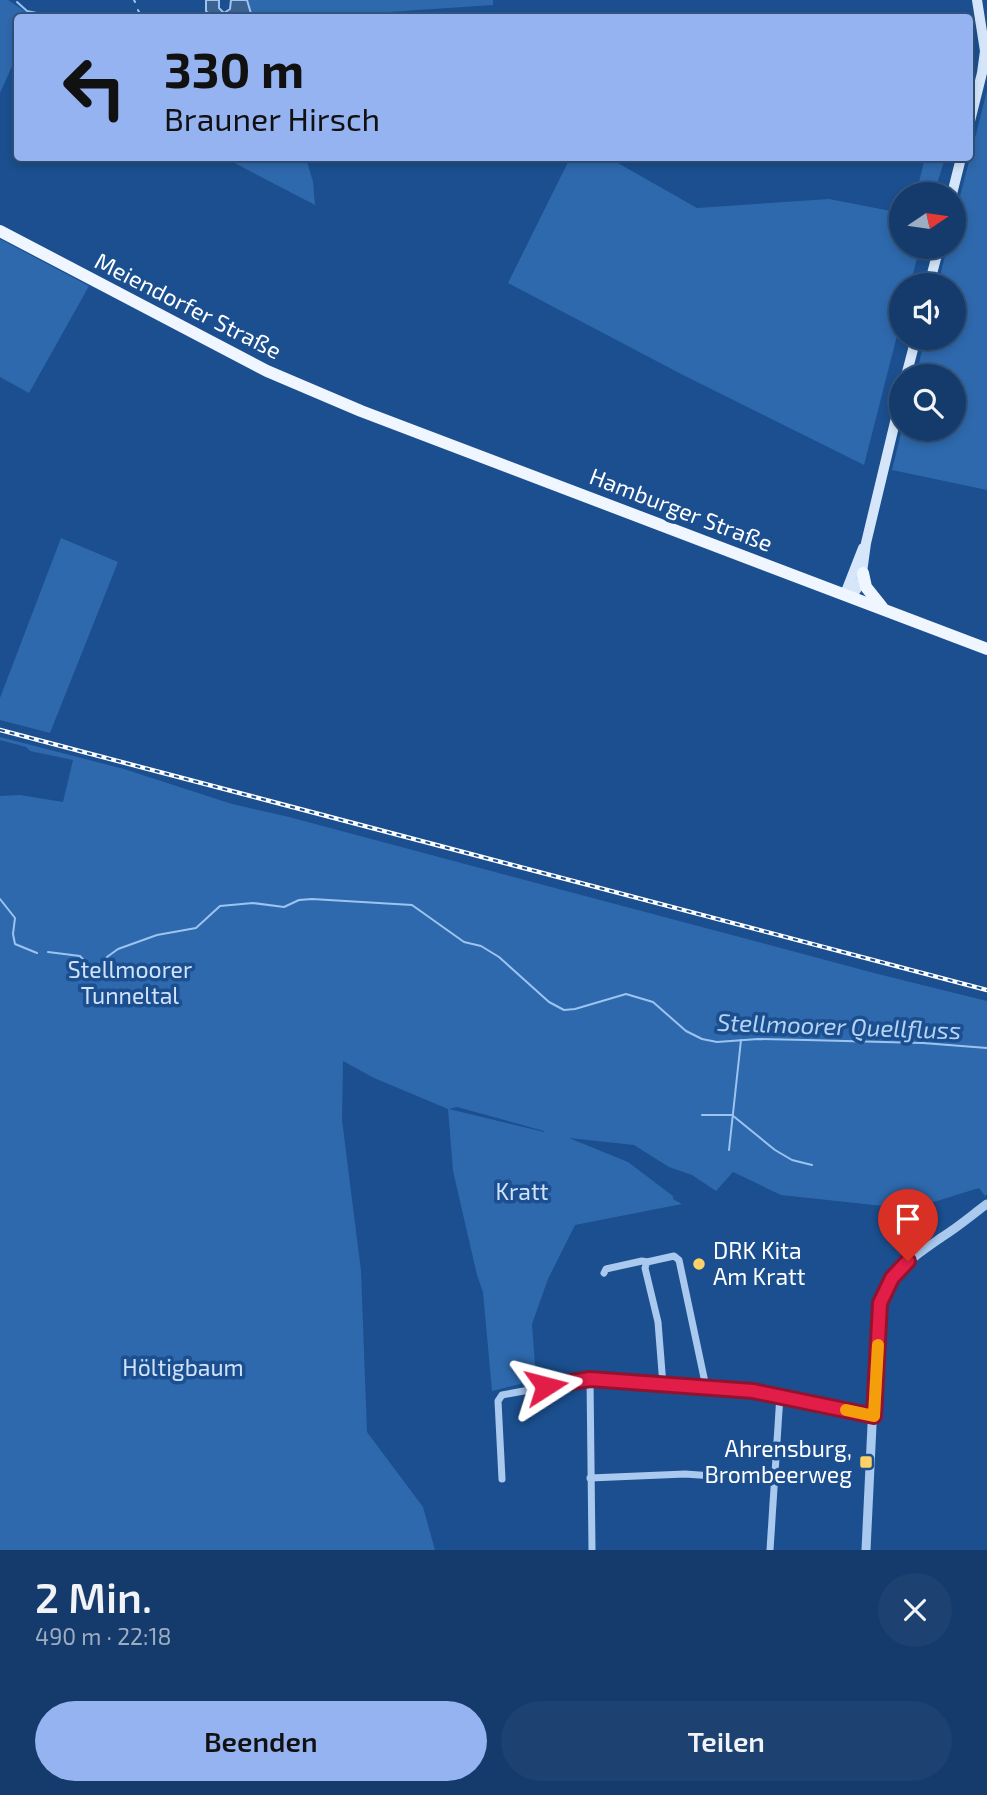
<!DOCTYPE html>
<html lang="de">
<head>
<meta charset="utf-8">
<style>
  :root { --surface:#143b6b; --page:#1d4271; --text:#f1f3f6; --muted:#9dadc1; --line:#33557e; --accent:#95b2f1 }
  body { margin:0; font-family:"Exo 2",sans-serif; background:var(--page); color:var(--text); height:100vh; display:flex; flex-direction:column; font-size:26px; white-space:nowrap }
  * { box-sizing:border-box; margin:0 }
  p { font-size:23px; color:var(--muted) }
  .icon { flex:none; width:38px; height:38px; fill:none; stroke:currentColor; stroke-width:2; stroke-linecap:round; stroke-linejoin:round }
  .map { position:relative; height:1550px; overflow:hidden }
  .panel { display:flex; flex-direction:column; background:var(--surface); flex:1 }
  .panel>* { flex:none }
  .guide { position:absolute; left:14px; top:14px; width:959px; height:147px; border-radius:7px; box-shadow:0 4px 10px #0003,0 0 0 2px var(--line); background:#95b2f1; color:#111; overflow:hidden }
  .needle { width:46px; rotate:77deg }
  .buttons { position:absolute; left:889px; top:182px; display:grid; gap:14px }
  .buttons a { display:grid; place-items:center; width:77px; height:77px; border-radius:50%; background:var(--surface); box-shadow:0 4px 10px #0003,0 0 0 2px var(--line); font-size:35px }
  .pin { position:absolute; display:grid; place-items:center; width:60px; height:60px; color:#fff; margin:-72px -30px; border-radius:50% 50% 50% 0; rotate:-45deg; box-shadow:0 0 7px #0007 }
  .pin .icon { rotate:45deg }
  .me { position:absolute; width:77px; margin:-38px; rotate:81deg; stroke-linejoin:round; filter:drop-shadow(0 0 5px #0008) }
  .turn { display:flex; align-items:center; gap:24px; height:147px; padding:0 35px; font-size:32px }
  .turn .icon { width:91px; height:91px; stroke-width:2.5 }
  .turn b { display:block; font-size:49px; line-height:60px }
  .round { display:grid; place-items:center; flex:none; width:74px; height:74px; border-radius:37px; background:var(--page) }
  .summary { display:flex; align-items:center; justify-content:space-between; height:119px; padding:0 35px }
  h1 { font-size:42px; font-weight:600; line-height:52px }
  .cta { display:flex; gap:14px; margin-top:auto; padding:14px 35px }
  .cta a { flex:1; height:80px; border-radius:42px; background:var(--accent); color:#111; font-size:28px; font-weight:600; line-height:80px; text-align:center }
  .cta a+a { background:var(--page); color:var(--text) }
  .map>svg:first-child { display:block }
  .green { fill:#2e69ad; fill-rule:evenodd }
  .water { fill:#3c6290; stroke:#9cc4f0; stroke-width:2 }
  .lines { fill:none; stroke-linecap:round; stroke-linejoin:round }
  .stream { stroke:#9cc4f0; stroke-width:2 }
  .minor { stroke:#a9c9ee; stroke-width:7 }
  .tertiary { stroke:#a9c9ee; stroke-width:9 }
  .secondary { stroke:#d6e6fa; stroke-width:10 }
  .primary { stroke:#f0f6ff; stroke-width:12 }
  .rail-casing { stroke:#fff; stroke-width:4.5 }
  .rail { stroke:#1b4f8f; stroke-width:2; stroke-dasharray:5; stroke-linecap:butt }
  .route-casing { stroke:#92132f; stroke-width:18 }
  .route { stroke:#e11d48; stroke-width:12 }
  .slow { stroke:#f59e0b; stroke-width:12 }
  .poi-dot { fill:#ffd166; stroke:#1b4f8f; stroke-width:2.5 }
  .labels { text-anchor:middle; stroke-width:7; stroke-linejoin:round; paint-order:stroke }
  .street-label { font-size:23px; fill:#fff; stroke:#1b4f8f }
  .park-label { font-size:23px; fill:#cfe3fa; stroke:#1b4f8f }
  .poi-label { font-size:23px; fill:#fff; stroke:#1b4f8f; text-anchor:start }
  .water-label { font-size:24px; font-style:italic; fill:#b5d3f5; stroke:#1b4f8f }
</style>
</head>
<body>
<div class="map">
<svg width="987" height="1550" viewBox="0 0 987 1550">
  <rect width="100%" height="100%" fill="#1b4f8f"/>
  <!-- green -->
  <g class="green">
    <path d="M0 0H8L26 12 53 17 18 18 17 55 0 93Z"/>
    <path d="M247 0H493V5L299 18 252 17Z"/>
    <path d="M987 91V490L892 470 902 429H954V376H916L925 338H954V285H938L947 247H954V220Z"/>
    <path d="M225 158H306L313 182 315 205Z"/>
    <path d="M570 158H609L697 208 829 199 901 213V247H920L910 285H901V320L864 465 683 375 508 283Z"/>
    <path d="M925 158H945L934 194H916Z"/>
    <path d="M0 239 89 286 29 393 0 377Z"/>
    <path d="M61 538 118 562 50 733 0 720V698Z"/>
    <path d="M0 737 124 769 232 804 289 817 878 974 987 1001V1194L985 1196 979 1188 911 1209 781 1195 733 1172 716 1191 692 1175 669 1167 634 1145 569 1138 628 1162 673 1196V1199L682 1204 575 1225 548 1279 532 1324 536 1380 492 1391 483 1292 477 1275 453 1171 448 1109 374 1078 343 1061 342 1120 361 1271 367 1432 423 1507 435 1550H0V796L20 795 63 802 73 760 30 751 26 747 0 740ZM457 1107 544 1131V1132L449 1109Z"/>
  </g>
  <!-- water -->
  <path class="water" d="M206 0H219V8L224 13 230 9 231 0H247L252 17H213L206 11Z"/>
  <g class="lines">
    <!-- stream -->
    <g class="stream">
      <path d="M134 0 135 2"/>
      <path d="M17 2 27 11 61 18"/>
      <path d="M138 10 142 18"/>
      <path d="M0 899 15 918 13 934 15 944 37 953"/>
      <path d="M48 952 80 956 88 965 101 966 107 957 118 949 157 935 196 928 220 906 253 903 284 907 299 900 312 899 412 905 464 942 481 946 499 957 549 1002 564 1010 575 1009 626 994 653 1002 686 1031 702 1039 717 1042 758 1039 806 1040 923 1043 987 1048"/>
      <path d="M702 1115H732L775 1150 792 1160 812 1165"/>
      <path d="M729 1150 741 1040"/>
    </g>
    <!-- minor -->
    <g class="minor">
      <path d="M604 1273 606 1269 642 1261 647 1262"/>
      <path d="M590 1379 592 1550"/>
      <path d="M663 1385 658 1322 645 1268 647 1262 674 1256 679 1260 706 1387"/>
      <path d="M590 1478 685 1474 773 1480"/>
      <path d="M502 1479 498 1401 502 1395 590 1379 753 1390 874 1416"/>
      <path d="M770 1550 780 1395"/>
    </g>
    <!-- tertiary -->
    <path class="tertiary" d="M866 1550 877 1321C881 1278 909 1260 942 1237 958 1227 972 1215 987 1204"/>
    <!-- secondary -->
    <g class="secondary">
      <path d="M970 121 982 73 985 51 977 0"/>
      <path d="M952 194 961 158"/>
      <path d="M929 285 939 247"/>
      <path d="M906 376 916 338"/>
      <path d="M845 594 856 590 861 580 866 543 901 397"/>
      <path d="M845 594 863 548"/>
    </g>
    <!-- primary -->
    <g class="primary">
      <path d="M0 231 267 371 361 411 987 649"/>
      <path d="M863 573 866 587 882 607"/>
    </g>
    <defs>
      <path id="rail" d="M0 730 987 990"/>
    </defs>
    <!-- rail casing -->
    <use href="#rail" class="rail-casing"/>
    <!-- rail -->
    <use href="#rail" class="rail"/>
  </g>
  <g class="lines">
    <defs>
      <path id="route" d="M546 1386 590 1379 753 1391 874 1416 880 1303 892 1278 908 1261"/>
    </defs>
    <!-- route casing -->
    <use href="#route" class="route-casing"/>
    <!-- route -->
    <use href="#route" class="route"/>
    <!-- slow -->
    <path class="slow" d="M846 1410 874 1416 878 1345"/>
  </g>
  <!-- markers -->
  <g class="poi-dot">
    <circle cx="699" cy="1264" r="7"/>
    <rect x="859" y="1455" width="14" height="14" rx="3.5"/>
  </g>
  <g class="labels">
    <!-- street labels -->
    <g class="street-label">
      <text transform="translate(188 306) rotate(27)" y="8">Meiendorfer Straße</text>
      <text transform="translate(681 510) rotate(21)" y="8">Hamburger Straße</text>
    </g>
    <!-- park labels -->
    <g class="park-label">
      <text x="130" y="978">Stellmoorer<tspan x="130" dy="26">Tunneltal</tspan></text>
      <text x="522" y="1200">Kratt</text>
      <text x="183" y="1376">Höltigbaum</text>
    </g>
    <!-- poi labels -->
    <g class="poi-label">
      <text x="713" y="1259">DRK Kita<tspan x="713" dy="26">Am Kratt</tspan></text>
      <text x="852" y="1457" text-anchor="end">Ahrensburg,<tspan x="852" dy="26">Brombeerweg</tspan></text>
    </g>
    <!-- water labels -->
    <g class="water-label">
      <text transform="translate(839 1027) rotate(2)" y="8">Stellmoorer Quellfluss</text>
    </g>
  </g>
</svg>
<div class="buttons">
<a><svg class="needle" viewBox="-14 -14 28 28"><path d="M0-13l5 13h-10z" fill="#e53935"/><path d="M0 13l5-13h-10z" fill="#9dadc1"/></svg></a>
<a><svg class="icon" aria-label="sound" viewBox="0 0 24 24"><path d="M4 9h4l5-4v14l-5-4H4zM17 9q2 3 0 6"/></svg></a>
<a><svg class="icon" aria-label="search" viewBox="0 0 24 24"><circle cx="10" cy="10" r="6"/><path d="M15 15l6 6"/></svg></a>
</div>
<div class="pin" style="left:908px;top:1261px;background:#d93025"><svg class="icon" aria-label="arrive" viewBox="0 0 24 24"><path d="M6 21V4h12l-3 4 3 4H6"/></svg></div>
<svg class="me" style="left:546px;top:1386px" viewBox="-20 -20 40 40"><path d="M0-17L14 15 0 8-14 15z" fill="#e11d48" stroke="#fff" stroke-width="4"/></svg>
<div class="guide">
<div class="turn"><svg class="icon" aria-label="left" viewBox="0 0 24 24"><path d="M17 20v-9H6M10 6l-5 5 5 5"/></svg><div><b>330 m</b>Brauner Hirsch</div></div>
</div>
</div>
<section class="panel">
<div class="summary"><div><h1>2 Min.</h1><p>490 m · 22:18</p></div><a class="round"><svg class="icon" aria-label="close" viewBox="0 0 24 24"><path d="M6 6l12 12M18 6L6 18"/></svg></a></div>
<div class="cta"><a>Beenden</a><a>Teilen</a></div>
</section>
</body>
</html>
